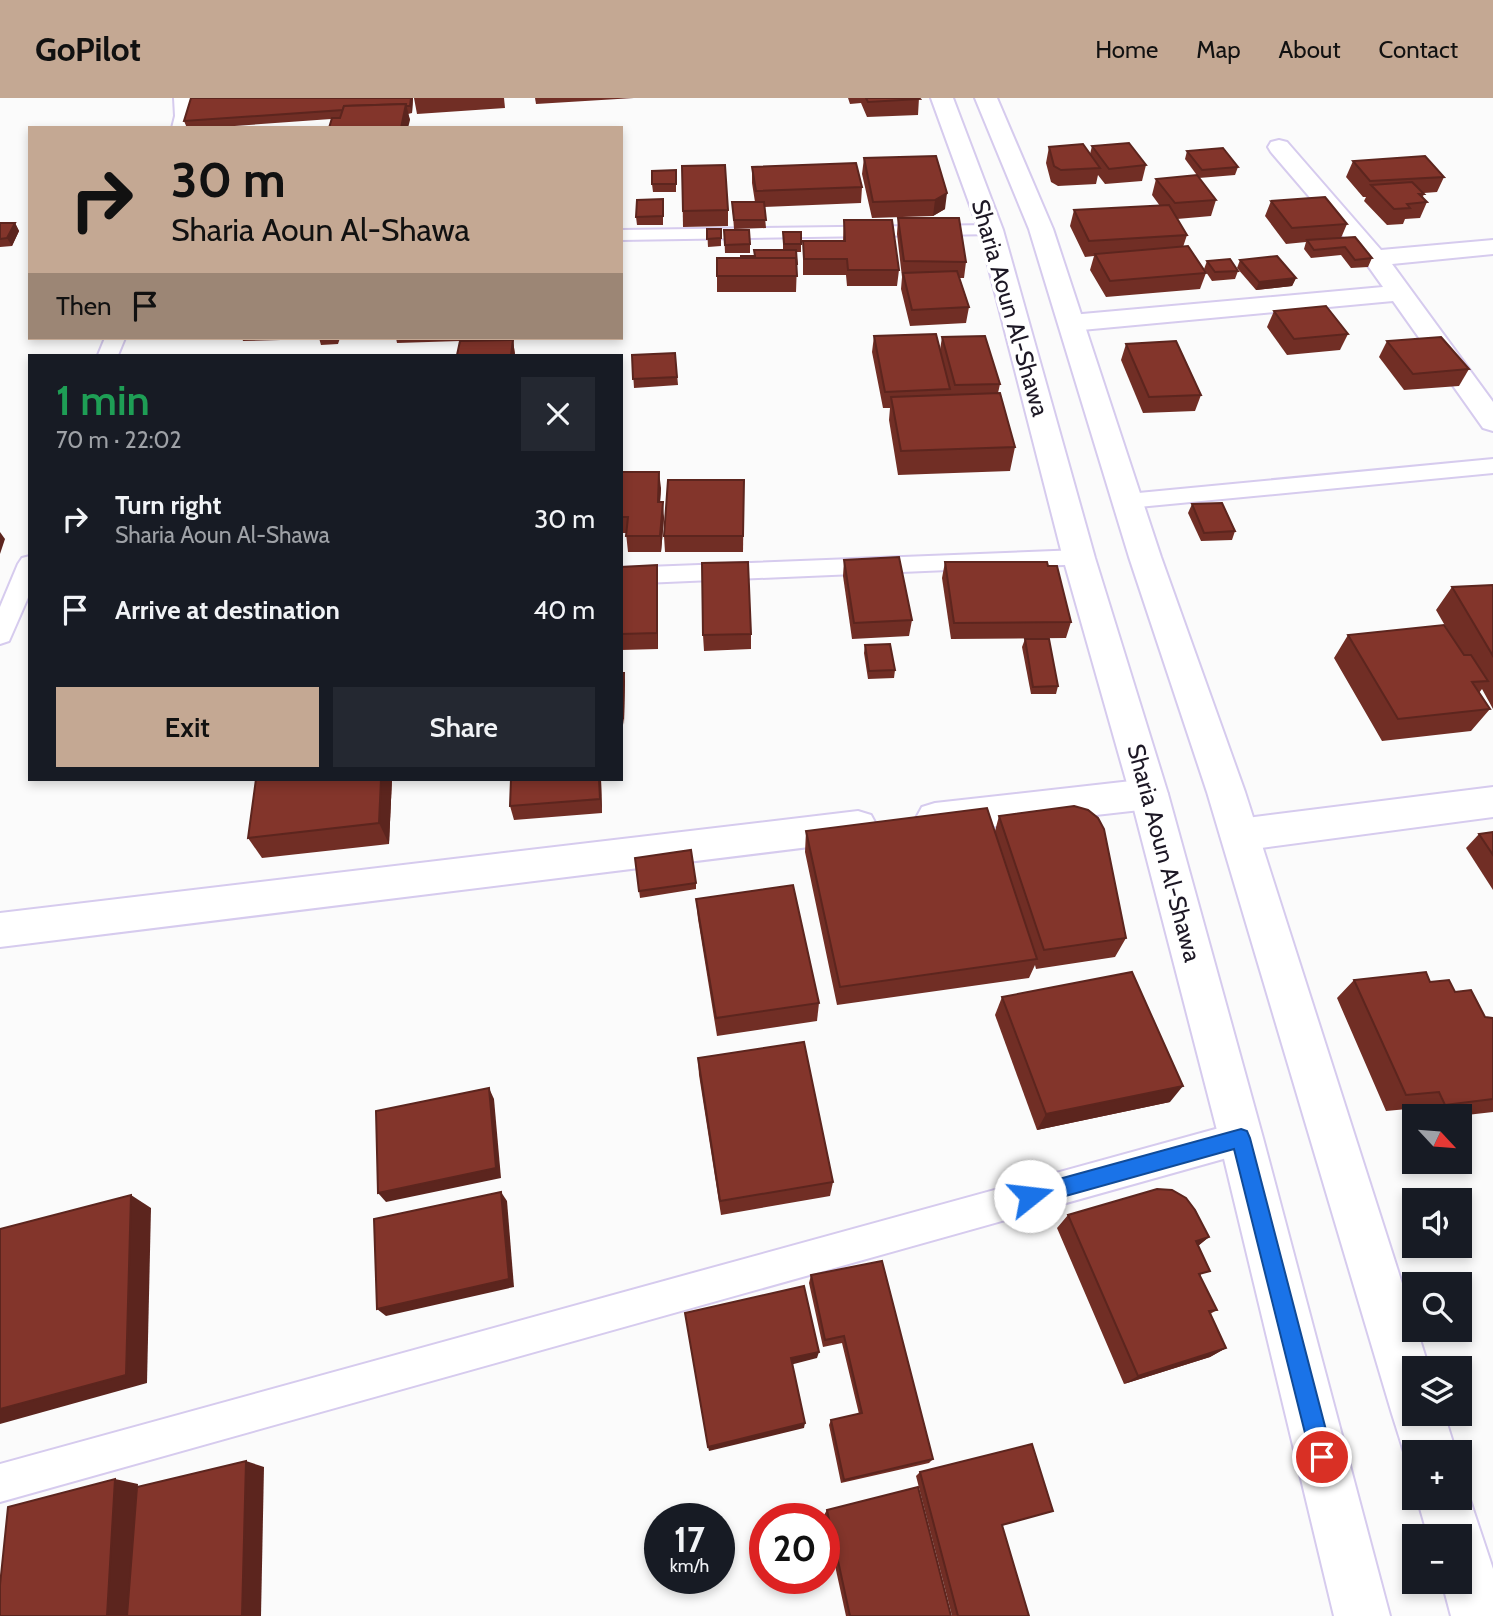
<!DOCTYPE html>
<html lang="en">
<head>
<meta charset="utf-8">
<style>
  :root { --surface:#171b24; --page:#242831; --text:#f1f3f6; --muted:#9ea1a6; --accent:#c4a893 }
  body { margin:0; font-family:Cabin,sans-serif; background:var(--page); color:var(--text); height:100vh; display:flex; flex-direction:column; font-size:26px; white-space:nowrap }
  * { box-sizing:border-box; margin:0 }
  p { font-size:23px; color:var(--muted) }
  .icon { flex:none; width:38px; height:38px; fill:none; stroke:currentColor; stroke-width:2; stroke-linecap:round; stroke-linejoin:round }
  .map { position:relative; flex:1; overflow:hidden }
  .drawer { position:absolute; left:28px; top:256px; width:595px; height:427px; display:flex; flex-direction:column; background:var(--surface); border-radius:0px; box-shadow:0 4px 10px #0003 }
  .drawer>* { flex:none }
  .top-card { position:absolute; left:28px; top:28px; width:595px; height:214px; border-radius:0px; box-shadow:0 4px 10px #0003; background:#c4a893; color:#111; overflow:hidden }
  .needle { width:46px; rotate:116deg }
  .buttons { position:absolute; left:1402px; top:1006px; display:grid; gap:14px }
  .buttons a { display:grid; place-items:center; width:70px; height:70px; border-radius:0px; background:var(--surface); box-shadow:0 4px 10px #0003; font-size:35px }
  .speed { position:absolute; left:644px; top:1405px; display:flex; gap:14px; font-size:35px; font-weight:700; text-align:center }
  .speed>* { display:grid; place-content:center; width:91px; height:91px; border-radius:50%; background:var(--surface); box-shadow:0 4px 10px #0003; line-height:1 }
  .speed small { font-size:18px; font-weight:400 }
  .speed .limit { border:10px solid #d22; background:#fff; color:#111 }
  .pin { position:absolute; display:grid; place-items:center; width:60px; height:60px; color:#fff; margin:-30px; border:4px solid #fff; border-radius:50%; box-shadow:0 2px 7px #0007 }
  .me { position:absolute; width:77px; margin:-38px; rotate:74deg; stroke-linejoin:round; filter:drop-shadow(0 0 5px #0008) }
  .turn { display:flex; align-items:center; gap:24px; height:147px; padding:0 28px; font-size:32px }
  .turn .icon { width:91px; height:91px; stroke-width:2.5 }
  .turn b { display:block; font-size:49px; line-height:60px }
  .then { display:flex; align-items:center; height:66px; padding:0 28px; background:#0003; gap:14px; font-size:26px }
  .round { display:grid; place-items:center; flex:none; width:74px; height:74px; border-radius:0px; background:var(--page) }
  .overview { display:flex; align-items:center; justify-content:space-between; height:119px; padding:0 28px }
  h1 { font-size:42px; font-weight:600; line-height:52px; color:#1e9e55 }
  .button { display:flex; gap:14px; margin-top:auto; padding:14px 28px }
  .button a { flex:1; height:80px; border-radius:0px; background:var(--accent); color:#111; font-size:28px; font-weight:600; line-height:80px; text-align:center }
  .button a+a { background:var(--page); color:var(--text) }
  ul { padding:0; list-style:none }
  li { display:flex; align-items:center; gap:21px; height:91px; padding:0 28px }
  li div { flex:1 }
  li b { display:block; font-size:26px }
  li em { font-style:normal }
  header { display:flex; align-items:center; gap:42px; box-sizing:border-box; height:98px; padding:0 35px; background:var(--accent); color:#111 }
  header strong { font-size:33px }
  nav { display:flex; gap:38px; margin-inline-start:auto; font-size:24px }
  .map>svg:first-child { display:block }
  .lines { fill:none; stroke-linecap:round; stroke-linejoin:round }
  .service-casing { stroke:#d6cbee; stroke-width:4 }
  .minor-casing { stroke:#d6cbee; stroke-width:4 }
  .secondary-casing { stroke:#d6cbee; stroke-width:4 }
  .service { fill:#fff; fill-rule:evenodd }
  .minor { fill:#fff; fill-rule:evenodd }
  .secondary { fill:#fff; fill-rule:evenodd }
  .wall { fill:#712e25 }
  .shaded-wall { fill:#5c251e }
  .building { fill:#83352b; stroke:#5c251e; stroke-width:2 }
  .route { fill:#1a73e8; stroke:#114b97; stroke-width:2 }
  .labels { text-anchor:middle; stroke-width:7; stroke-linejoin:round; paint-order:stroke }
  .street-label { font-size:24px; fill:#1d1825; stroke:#fff }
</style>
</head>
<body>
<header>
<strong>GoPilot</strong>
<nav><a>Home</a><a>Map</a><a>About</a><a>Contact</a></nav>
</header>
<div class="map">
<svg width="1493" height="1518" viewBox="0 0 1493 1518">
  <rect width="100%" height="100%" fill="#fbfbfb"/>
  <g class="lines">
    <defs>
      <g id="service">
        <path d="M174 0H190L191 18 188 30H172L175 18Z"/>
        <path d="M991 127 1000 132 997 136 621 142V132Z"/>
        <path d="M105 240H125L118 257H98Z"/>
        <path d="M1493 361V375L1128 410 1120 408 1117 403 1120 398 1128 396Z"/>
        <path d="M1079 452 1087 454 1091 460 1087 466 621 486V470Z"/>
        <path d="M30 458V495L9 543 0 546V509L18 466 22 460Z"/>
        <path d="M1241 1024 1253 1029 1257 1040 1253 1051 1241 1056 0 1404V1366Z"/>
      </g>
      <g id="minor">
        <path d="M1279 42 1287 44 1381 152 1493 142V156L1392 166 1493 304V333L1483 330 1393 203 1071 233 1062 231 1058 225 1062 219 1071 217 1383 189 1366 165 1271 54 1268 49 1271 44Z"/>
        <path d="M1149 681 1162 686 1168 696 1162 706 1149 711 935 735 922 731 916 720 922 709 935 705Z"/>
        <path d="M1493 689V719L1239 753 1226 748 1220 737 1226 726 1239 721Z"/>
        <path d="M858 713 871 717 877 728 871 739 858 743 0 849V815Z"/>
      </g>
      <g id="secondary">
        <path d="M931 0H953L1003 132 1095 460 1168 696 1263 1040 1390 1518H1334L1219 1040 1130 696 1063 460 979 132Z"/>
        <path d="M975 0H997L1053 131 1161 459 1245 694 1414 1223V1232H1417L1429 1270H1414V1316H1444L1456 1354H1414V1373L1404 1354 1392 1316 1207 694 1129 459 1029 131Z"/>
        <path d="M1460 1380 1463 1381 1493 1471V1518H1451L1442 1484H1460V1438H1428L1417 1400H1460Z"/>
      </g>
    </defs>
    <!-- service casing -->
    <use href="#service" class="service-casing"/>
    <!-- minor casing -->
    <use href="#minor" class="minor-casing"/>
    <!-- secondary casing -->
    <use href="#secondary" class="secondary-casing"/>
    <!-- service -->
    <use href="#service" class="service"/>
    <!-- minor -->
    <use href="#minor" class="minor"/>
    <!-- secondary -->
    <use href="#secondary" class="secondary"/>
  </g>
  <!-- wall -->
  <g class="wall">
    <path d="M191 0H413L412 15 408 16 410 22 331 21 206 30H187L184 23Z"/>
    <path d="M414 0H504L505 10 417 16Z"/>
    <path d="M535 0H634L536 6Z"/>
    <path d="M848 0H919L918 17 867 19 861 5 850 6Z"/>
    <path d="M1092 48 1146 67 1142 83 1105 86 1098 77 1096 86 1058 88 1051 84 1046 65 1049 49 1090 56Z"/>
    <path d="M1187 53 1238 69 1235 77 1199 80 1185 61Z"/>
    <path d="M936 58 945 111 933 118 872 120 862 76 864 60Z"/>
    <path d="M1353 63 1444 79 1437 94 1424 95 1423 99 1427 104 1420 120 1405 121 1403 126 1387 127 1364 103 1366 99H1363L1346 79Z"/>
    <path d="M682 68 728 112V128L683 129Z"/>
    <path d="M752 69 862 89 861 105 764 109 766 130 734 131 732 104H755L752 85Z"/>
    <path d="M676 72V94H653L652 86Z"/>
    <path d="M1156 81 1216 102 1211 118 1177 121 1187 137 1183 149 1206 175 1200 191 1106 199 1090 172 1094 158 1085 159 1070 128 1074 112 1160 108 1152 97Z"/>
    <path d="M663 101V127H637L636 119Z"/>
    <path d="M1271 103 1347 126 1341 140 1372 160 1368 169 1351 170 1341 157 1311 160 1304 151 1306 144 1286 146 1265 118Z"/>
    <path d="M898 120 966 164 964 180H959L969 209 966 225 910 228 901 191 902 179 897 136Z"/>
    <path d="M844 122 899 172 897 188H847L846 177H803V143H843Z"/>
    <path d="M0 125H15L19 133 12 148 0 149Z"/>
    <path d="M707 131H721V148L708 149Z"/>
    <path d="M724 132 750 146V155H725Z"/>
    <path d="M783 134 801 146V154H797V166L796 194H717V160H741L783 152Z"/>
    <path d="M1240 162 1296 180 1292 188 1256 192 1237 170Z"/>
    <path d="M1207 163 1238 173 1235 181 1212 183 1204 171Z"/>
    <path d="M1274 213 1348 236 1340 252 1287 257 1267 229Z"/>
    <path d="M874 238 940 252 942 239 1000 286 998 295 1015 349 1010 373 898 377 889 322 890 310H883L872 254Z"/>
    <path d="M242 240H282L281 242 243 243Z"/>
    <path d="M319 240H340L338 246 321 247Z"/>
    <path d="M396 240H464V243L513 242 515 257H457L460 243 397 245Z"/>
    <path d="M1387 243 1469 271 1459 288 1404 292 1379 259Z"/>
    <path d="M1126 246 1201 297 1195 313 1143 315 1121 262Z"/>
    <path d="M675 255 678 287 634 290 632 257Z"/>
    <path d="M621 374 661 390 660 404 664 420 661 454H628L626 435H621Z"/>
    <path d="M744 382 743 454H665L664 438Z"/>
    <path d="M1192 406 1235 433 1232 442 1201 443 1188 415Z"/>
    <path d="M844 462 912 522 909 538 852 541 843 478Z"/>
    <path d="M945 464 1048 468 1071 524 1066 540 951 541 942 480Z"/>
    <path d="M621 469 658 483V551L621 552Z"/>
    <path d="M1493 487V611L1482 591 1479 595 1490 611 1471 633 1382 643 1334 560 1348 537 1451 538 1436 512 1452 489Z"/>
    <path d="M751 536V551L704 553 703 537Z"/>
    <path d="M1025 541 1058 588 1056 596H1031L1022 549Z"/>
    <path d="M865 547 895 572 894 580 868 581 864 555Z"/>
    <path d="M392 681 389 746 262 760 248 740Z"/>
    <path d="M601 681 602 715 514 722 510 708Z"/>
    <path d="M999 718 1126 840 1115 859 1036 871 1035 867 1029 880 837 907 805 754 806 733H995Z"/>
    <path d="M1493 734V792L1466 750 1479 736Z"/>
    <path d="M635 760 696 785V791L640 800Z"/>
    <path d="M696 801 819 905 817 923 717 938 698 821Z"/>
    <path d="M1354 882 1430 884 1455 894 1485 919 1493 920V1014L1458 1018H1422L1418 1010 1386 1013 1337 900Z"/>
    <path d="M1002 899 1170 1004 1037 1032 995 917Z"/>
    <path d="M698 960 833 1084 830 1098 721 1117 699 977Z"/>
    <path d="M1068 1117 1209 1139 1198 1148 1201 1180 1217 1212 1210 1216 1226 1250 1210 1259 1124 1286 1057 1130Z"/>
    <path d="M811 1177 933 1361 929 1365 841 1385 829 1327 831 1322 859 1316 842 1245 823 1249 809 1185Z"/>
    <path d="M920 1374 1053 1413 1002 1427 1029 1518H952L916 1378Z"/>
    <path d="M827 1412 951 1518H846L824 1417Z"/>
  </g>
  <!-- shaded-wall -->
  <g class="shaded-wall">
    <path d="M411 0H413L412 15 410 8Z"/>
    <path d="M406 6 410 22 408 30H401Z"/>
    <path d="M947 95 945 111 933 118 935 102Z"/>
    <path d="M15 125 19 133 12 148 7 140Z"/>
    <path d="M1296 180 1292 188 1256 192 1259 184Z"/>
    <path d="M513 242 515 257H511Z"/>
    <path d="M659 374 661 390 659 420 658 404Z"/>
    <path d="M663 404 664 420 661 454 660 438Z"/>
    <path d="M0 434 5 441 0 456Z"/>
    <path d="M657 467 658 483V551L657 535Z"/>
    <path d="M624 575 625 583 624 627 623 620Z"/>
    <path d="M381 681H392L389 746 379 725Z"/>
    <path d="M599 681H601L602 715 600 701Z"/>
    <path d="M1183 988 1170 1004 1037 1032 1046 1016Z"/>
    <path d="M489 990 494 1001 501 1080 386 1104 378 1095Z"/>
    <path d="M501 1094 507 1103 514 1189 386 1218 377 1211Z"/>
    <path d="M131 1097 151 1110 147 1285 0 1326V1311Z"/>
    <path d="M1209 1139 1194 1151 1196 1143Z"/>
    <path d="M1226 1250 1210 1259 1124 1286 1138 1278Z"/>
    <path d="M819 1254 817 1260 790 1267 791 1260Z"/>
    <path d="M805 1325 804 1330 709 1353 708 1349Z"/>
    <path d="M246 1363 264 1369 261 1518H242Z"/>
    <path d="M115 1381 138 1386 131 1518H107Z"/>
  </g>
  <!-- building -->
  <g class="building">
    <path d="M191 0H411L410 8H406V6L344 8 343 12 184 23Z"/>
    <path d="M866 0H919L920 1 868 4Z"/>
    <path d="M406 6 401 30H329L332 20H340L344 8Z"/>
    <path d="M1129 45 1146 67 1109 71 1092 48Z"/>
    <path d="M1083 46 1100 70 1061 72 1054 68 1049 49Z"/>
    <path d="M1223 50 1238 69 1202 72 1187 53Z"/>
    <path d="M936 58 947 95 935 102 873 104 864 60Z"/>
    <path d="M1425 58 1444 79 1370 83 1353 63Z"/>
    <path d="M856 65 862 89 756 93 752 69Z"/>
    <path d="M725 67 728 112 683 113 682 68Z"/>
    <path d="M676 72V86H652V73Z"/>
    <path d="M1197 77 1216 102 1175 105 1156 81Z"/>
    <path d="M1412 84 1424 96H1419L1427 104 1407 106 1410 110 1394 111 1371 87Z"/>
    <path d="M1325 99 1347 126 1292 130 1271 103Z"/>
    <path d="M663 101V118L636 119 637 102Z"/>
    <path d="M732 104H764L766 122H734Z"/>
    <path d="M1169 107 1187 137 1089 143 1074 112Z"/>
    <path d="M898 120H959L966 164 904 163Z"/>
    <path d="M844 122H892L899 172H848L847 161H804L803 143H845Z"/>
    <path d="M0 125H15L7 140 0 141Z"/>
    <path d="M707 131H721V140L707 141Z"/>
    <path d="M724 132H749L750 146 725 147Z"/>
    <path d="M783 134H801V146H784Z"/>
    <path d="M1355 139 1372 160 1355 162 1345 149 1314 152 1307 142Z"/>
    <path d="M1188 148 1206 175 1110 183 1095 156Z"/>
    <path d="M754 152H796L797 166H796V160H741V158H755Z"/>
    <path d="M1277 158 1296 180 1259 184 1240 162Z"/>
    <path d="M717 160H796L797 178H717Z"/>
    <path d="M1230 161 1238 173 1215 174 1207 163Z"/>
    <path d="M957 173 969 209 912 212 903 175Z"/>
    <path d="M1326 208 1348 236 1294 241 1274 213Z"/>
    <path d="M936 236 950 291 885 294 874 238Z"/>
    <path d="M985 238 1000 286 955 287 942 239Z"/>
    <path d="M1441 239 1469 271 1413 276 1387 243Z"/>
    <path d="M513 242 511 257H457L460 243Z"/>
    <path d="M1176 243 1201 297 1149 299 1126 246Z"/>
    <path d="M675 255 677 279 633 281 632 257Z"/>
    <path d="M1000 295 1015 349 901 353 891 299Z"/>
    <path d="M621 374H659L658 404H663L660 438H626L628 419H621Z"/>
    <path d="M668 382H744L743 438H664Z"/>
    <path d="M1222 405 1235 433 1204 435 1192 406Z"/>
    <path d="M899 459 912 522 854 525 844 462Z"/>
    <path d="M748 464 751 536 703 537 702 465Z"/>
    <path d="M945 464H1047L1048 468H1057L1071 524 954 525Z"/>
    <path d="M657 467V535L621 536V469Z"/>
    <path d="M1493 487V558L1452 489Z"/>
    <path d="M1444 527 1464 557H1471L1488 583 1472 584 1490 611 1398 621 1348 537Z"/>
    <path d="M1025 541H1049L1058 588 1033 589Z"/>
    <path d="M890 546 895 572 869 573 865 547Z"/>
    <path d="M621 575H624L623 620H621Z"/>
    <path d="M256 681H381L379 725 248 740Z"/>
    <path d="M511 681H599L600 701 510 708Z"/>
    <path d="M1074 708 1088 712 1098 720 1104 731 1126 840 1044 852 999 718Z"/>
    <path d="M987 710 1037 861 840 889 806 733Z"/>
    <path d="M1493 734V757L1479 736Z"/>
    <path d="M691 752 696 785 639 793 635 760Z"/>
    <path d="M793 787 819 905 716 920 696 801Z"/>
    <path d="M1132 874 1183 988 1046 1016 1002 899Z"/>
    <path d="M1426 874 1430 884 1449 882 1455 894 1471 892 1485 919 1493 920V1001L1445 1007 1439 994 1406 997 1354 882Z"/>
    <path d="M804 944 833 1084 720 1103 698 960Z"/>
    <path d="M489 990 496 1070 378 1095 376 1013Z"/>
    <path d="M1157 1091 1172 1092 1186 1100 1195 1112 1209 1139 1196 1143 1210 1173 1199 1176 1217 1212 1209 1213 1226 1250 1138 1278 1068 1117Z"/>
    <path d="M501 1094 509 1181 377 1211 374 1121Z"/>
    <path d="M131 1097 126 1277 0 1311V1131Z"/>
    <path d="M882 1163 933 1361 844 1382 831 1322 862 1315 844 1238 825 1242 811 1177Z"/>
    <path d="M804 1188 819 1254 791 1260 805 1325 708 1349 685 1215Z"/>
    <path d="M1032 1346 1053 1413 1002 1427 1029 1518H958L920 1374Z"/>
    <path d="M246 1363 242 1518H127L137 1389Z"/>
    <path d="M115 1381 107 1518H0V1487L8 1409Z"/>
    <path d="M918 1389 951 1518H850L827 1412Z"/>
  </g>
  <!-- route -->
  <path class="route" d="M1241 1031 1247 1033 1250 1040 1333 1359 1330 1366 1322 1369 1314 1366 1311 1359 1234 1051 1030 1108 1023 1105 1020 1098 1023 1092 1030 1089Z"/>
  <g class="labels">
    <!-- street labels -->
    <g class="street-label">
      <text transform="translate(1010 210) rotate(74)" y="8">Sharia Aoun Al-Shawa</text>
      <text transform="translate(1164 755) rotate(75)" y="8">Sharia Aoun Al-Shawa</text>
    </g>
  </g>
</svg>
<div class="buttons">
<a><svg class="needle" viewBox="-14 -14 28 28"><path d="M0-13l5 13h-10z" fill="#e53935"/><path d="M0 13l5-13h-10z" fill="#9ea1a6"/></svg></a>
<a><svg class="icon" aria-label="sound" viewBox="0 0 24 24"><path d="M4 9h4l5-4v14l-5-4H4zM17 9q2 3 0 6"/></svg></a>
<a><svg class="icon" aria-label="search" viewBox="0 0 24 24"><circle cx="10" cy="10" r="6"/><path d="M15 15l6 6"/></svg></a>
<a><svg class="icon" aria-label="layers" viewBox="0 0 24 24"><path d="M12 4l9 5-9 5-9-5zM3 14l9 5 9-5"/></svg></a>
<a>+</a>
<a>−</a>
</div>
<div class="speed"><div>17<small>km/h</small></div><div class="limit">20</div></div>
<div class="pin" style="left:1322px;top:1359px;background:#d93025"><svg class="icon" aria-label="arrive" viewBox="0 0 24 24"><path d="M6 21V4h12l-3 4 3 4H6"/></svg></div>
<svg class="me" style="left:1030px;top:1098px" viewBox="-20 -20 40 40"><circle r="19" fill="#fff"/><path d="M0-13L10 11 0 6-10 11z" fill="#1a73e8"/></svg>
<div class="top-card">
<div class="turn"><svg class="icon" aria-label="right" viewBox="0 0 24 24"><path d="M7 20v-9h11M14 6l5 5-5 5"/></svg><div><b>30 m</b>Sharia Aoun Al-Shawa</div></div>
<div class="then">Then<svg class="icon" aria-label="arrive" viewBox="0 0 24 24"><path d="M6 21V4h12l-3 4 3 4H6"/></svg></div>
</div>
<section class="drawer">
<div class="overview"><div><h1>1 min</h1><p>70 m · 22:02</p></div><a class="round"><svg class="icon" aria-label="close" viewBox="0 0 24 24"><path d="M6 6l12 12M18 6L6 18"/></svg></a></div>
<ul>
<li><svg class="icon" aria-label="right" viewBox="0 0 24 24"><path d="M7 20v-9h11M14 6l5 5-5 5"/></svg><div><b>Turn right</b><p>Sharia Aoun Al-Shawa</p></div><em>30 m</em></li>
<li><svg class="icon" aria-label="arrive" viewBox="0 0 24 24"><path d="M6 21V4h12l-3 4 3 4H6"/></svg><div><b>Arrive at destination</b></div><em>40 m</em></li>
</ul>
<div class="button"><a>Exit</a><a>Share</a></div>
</section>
</div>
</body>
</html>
